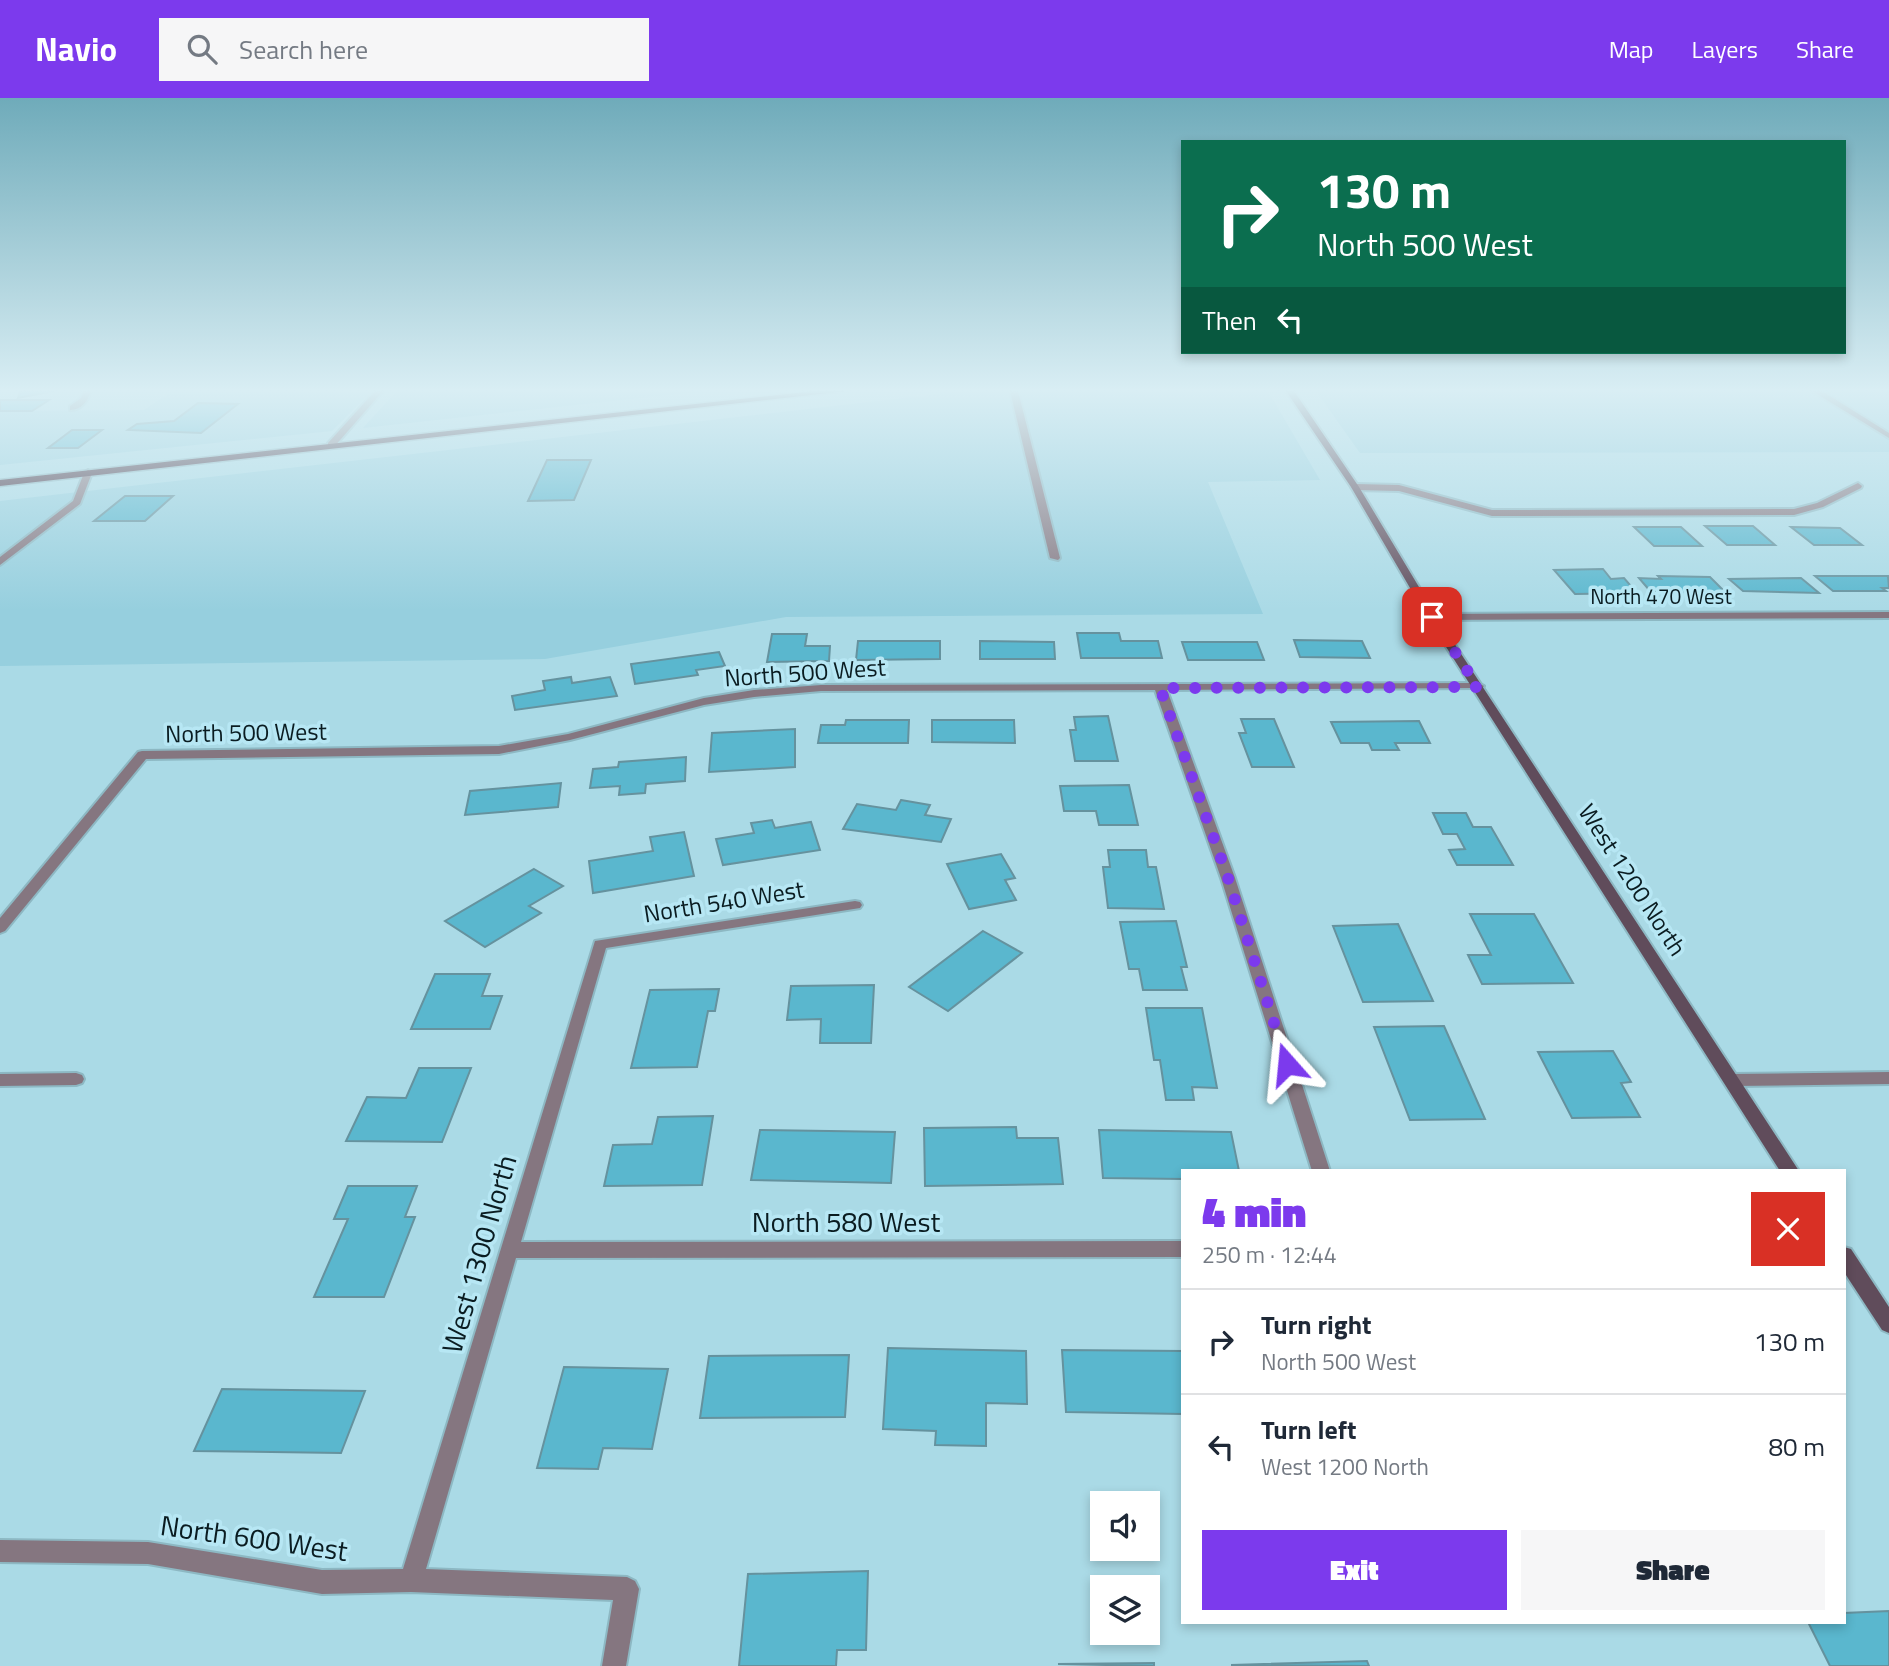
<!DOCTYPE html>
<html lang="en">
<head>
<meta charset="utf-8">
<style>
  :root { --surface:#fff; --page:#f6f6f7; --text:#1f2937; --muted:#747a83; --line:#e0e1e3; --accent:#7c3aed }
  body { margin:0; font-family:"Titillium Web",sans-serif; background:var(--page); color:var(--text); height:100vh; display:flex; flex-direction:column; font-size:26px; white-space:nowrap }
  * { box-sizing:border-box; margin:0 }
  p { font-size:23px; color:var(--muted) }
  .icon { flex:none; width:38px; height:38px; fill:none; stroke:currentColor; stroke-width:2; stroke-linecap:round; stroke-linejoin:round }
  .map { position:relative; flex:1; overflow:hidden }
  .sheet { position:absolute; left:1181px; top:1071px; width:665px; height:455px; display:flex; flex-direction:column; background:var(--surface); border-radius:0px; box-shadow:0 4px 10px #0003 }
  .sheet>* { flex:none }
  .top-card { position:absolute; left:1181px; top:42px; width:665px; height:214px; border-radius:0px; box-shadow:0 4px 10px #0003; background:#0b6e4f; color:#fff; overflow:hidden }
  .controls { position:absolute; left:1090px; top:1393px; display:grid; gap:14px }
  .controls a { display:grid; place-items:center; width:70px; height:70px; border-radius:0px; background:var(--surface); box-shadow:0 4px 10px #0003; font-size:35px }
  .pin { position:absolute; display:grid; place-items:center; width:60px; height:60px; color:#fff; margin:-30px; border-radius:14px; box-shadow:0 4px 10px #0006 }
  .me { position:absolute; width:77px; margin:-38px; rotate:342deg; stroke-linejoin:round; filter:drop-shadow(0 0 5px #0008) }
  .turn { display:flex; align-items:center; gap:24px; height:147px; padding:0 21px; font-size:32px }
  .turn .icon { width:91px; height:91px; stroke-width:2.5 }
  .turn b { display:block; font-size:49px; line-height:60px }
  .then { display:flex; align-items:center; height:66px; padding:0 21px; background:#0003; gap:14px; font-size:26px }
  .round { display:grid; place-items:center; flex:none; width:74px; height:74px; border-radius:0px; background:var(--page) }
  .headline { display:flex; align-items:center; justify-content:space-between; height:119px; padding:0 21px }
  h1 { font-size:42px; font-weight:800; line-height:52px; color:var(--accent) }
  .button { display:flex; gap:14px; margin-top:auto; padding:14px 21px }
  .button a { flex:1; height:80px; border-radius:0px; background:var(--accent); color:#fff; font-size:28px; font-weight:800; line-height:80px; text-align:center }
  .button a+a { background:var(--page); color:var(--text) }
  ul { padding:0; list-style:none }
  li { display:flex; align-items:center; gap:21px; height:105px; padding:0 21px; border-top:2px solid var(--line) }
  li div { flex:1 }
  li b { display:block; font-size:26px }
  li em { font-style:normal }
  header { display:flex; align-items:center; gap:42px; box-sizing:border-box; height:98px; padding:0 35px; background:var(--accent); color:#fff }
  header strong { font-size:33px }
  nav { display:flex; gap:38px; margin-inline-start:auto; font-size:24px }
  .search { width:490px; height:63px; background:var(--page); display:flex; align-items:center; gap:18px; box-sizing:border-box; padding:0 24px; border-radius:0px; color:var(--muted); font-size:26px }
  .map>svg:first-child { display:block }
  .built { fill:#96cfde }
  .building { fill:#5ab7ce; stroke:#65929e; stroke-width:2 }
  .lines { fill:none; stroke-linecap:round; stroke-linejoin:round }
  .street-casing { stroke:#8db8c3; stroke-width:4 }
  .secondary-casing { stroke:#8db8c3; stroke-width:4 }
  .primary-casing { stroke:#8db8c3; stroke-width:3 }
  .street { fill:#857680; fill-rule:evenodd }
  .secondary { fill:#604c5b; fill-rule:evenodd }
  .primary { fill:#462f40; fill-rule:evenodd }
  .route { stroke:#7c3aed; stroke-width:12; stroke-dasharray:0 21.6 }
  .labels { text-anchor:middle; stroke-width:7; stroke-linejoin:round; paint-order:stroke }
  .far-street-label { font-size:21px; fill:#0a1c21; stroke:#b7e7f4 }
  .street-label { font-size:24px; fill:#0a1c21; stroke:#b7e7f4 }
  .near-street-label { font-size:28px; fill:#0a1c21; stroke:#b7e7f4 }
</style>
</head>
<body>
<header>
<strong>Navio</strong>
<div class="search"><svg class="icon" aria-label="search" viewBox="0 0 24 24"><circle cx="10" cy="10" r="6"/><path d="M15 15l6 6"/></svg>Search here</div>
<nav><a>Map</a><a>Layers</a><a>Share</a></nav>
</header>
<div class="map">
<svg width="1889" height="1568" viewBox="0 0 1889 1568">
  <rect width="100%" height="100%" fill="#aadae6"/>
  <!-- built -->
  <g class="built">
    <path d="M397 293H705L363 330Z"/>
    <path d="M966 293H1268L1320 382 1208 384 1263 516 786 519 545 561 0 568V403Z"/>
    <path d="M1316 293H1889V354L1360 355Z"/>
    <path d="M370 295 332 333 0 367V313L144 312 168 296Z"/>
  </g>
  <!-- building -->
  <g class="building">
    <path d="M20 293H54L18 300Z"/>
    <path d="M0 302H49L32 313H0Z"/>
    <path d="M198 305 238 306 201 335 128 332 137 326 174 323Z"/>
    <path d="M72 332H102L78 350H48Z"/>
    <path d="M547 362H591L574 402 528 403Z"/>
    <path d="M125 398H173L145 423H94Z"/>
    <path d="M1705 428H1753L1775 447H1727Z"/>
    <path d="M1634 429H1681L1702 448H1654Z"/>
    <path d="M1791 429 1840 430 1862 447H1814Z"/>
    <path d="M1603 471 1611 481 1624 480 1637 495 1575 496 1554 472Z"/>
    <path d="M1658 478 1710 479 1727 496 1650 493 1639 480 1661 481Z"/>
    <path d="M1815 478H1888L1889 490H1882L1886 493H1833Z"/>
    <path d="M1801 480 1819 495 1743 493 1729 481Z"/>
    <path d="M1077 535H1119L1121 543H1158L1162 560H1081Z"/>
    <path d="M772 536H807L805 548H830L829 563 767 564Z"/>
    <path d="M1294 542 1362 543 1370 560 1300 559Z"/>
    <path d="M858 543H940V561L856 562Z"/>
    <path d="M980 543 1054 544 1055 561H980Z"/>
    <path d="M1182 544H1257L1264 562H1188Z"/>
    <path d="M719 554 725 568 696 572 698 577 635 586 631 566Z"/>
    <path d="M571 579 572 585 610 579 617 598 515 612 512 598 545 592 543 583Z"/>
    <path d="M1108 618 1118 663H1075L1070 632H1076L1074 619Z"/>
    <path d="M1241 621H1274L1294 669H1252L1239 635H1246Z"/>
    <path d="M846 622H909L908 645H818L821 627H845Z"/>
    <path d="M932 622H1014L1015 645 932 644Z"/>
    <path d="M1419 623 1430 645H1395L1399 652H1372L1369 645H1341L1331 624Z"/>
    <path d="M795 631V669L709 674 712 635Z"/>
    <path d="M686 659 685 683 646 686 645 695 619 697 620 688 590 690 593 671 618 669 619 664Z"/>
    <path d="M561 685 558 709 465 717 470 693Z"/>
    <path d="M1129 687 1138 727H1099L1096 713H1064L1060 688Z"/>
    <path d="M901 702 930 707 925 717 951 721 941 744 843 731 857 706 896 712Z"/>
    <path d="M1433 715H1466L1473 729H1491L1513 767H1457L1449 752 1465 751 1457 736H1443Z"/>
    <path d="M772 722 775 730 811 724 820 752 723 767 716 741 754 735 751 725Z"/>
    <path d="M684 734 694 778 593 795 589 763 653 753 650 739Z"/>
    <path d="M1108 752H1146L1148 769H1156L1164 811 1108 810 1103 769H1110Z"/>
    <path d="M1001 756 1015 780 1005 782 1016 802 969 811 947 766Z"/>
    <path d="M534 771 563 788 529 808 541 815 485 849 445 823Z"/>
    <path d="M1470 816H1534L1573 885 1482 886 1468 857H1491Z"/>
    <path d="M1176 823 1187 869H1181L1187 892H1143L1139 871H1129L1120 824Z"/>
    <path d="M1398 826 1433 903 1363 904 1333 828Z"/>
    <path d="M983 833 1022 855 948 913 909 889Z"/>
    <path d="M435 876H490L482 898H502L490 931H411Z"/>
    <path d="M874 887 871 945H820L821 921 787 922 791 888Z"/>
    <path d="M719 891 715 913H708L697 969 631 970 650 892Z"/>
    <path d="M1146 910H1202L1217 990 1192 989 1194 1002H1166L1160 962H1154Z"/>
    <path d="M1444 928 1485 1021 1410 1022 1374 929Z"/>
    <path d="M1613 953 1631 984 1621 985 1640 1019 1572 1020 1538 954Z"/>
    <path d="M419 970H471L442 1044 346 1043 367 999 406 1000Z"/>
    <path d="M713 1018 702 1087 604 1088 613 1047 652 1046 658 1019Z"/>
    <path d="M1016 1029 1017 1040H1058L1063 1086 925 1088 924 1030Z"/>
    <path d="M760 1032 895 1034 891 1085 751 1082Z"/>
    <path d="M1099 1032 1231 1034 1239 1073H1183V1081L1103 1080Z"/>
    <path d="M348 1088H417L405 1119H415L384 1199H314L348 1121H334Z"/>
    <path d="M888 1250 1026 1253 1027 1306 986 1305V1348L935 1347 936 1333 883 1331Z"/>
    <path d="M1062 1252 1183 1253V1316L1066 1314Z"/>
    <path d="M849 1257 845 1319 700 1320 709 1258Z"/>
    <path d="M564 1269 668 1271 652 1351 603 1350 598 1371 537 1370Z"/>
    <path d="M222 1291 365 1293 341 1355 194 1353Z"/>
    <path d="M868 1473 866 1552H837L836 1568H739L748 1476Z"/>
    <path d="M1889 1513V1568H1830L1808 1524H1844V1515Z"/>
    <path d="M1367 1563 1369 1568 1231 1567Z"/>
    <path d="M1154 1565V1568L1058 1566Z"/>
  </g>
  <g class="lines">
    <defs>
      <g id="street">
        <path d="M83 293H91C88 303 81 312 70 312V308L81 300Z"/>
        <path d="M375 293H383L334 349H328V345Z"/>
        <path d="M1010 293H1018L1060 460 1058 462 1050 460Z"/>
        <path d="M1812 293H1822L1889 335V340Z"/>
        <path d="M88 372 92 375 80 406 0 467V459L73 403 84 375Z"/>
        <path d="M1858 385 1862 388 1861 390 1823 409 1794 417 1492 418 1399 393 1355 392 1351 389 1355 386 1399 387 1492 412 1794 411 1817 405Z"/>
        <path d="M1889 514V520L1432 522 1427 519 1432 516Z"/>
        <path d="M1478 585 1484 588 1482 590 1167 592 1235 780 1330 1073H1312L1221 780 1155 592 821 593 754 599 704 607 570 642 499 656 146 661 5 833 0 835V820L138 654 142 653 499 648 568 636 704 600 754 592 821 587Z"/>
        <path d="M855 803 860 804 862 807 860 810 606 850 521 1144 1183 1143V1159L516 1160 426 1471 627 1479 635 1483 639 1491 626 1568H602L613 1502 411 1494 322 1496 148 1466 0 1464V1442L148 1444 322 1472 403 1471 595 843Z"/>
        <path d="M1889 974V986L1732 988 1726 986 1724 982 1726 978 1732 976Z"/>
        <path d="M76 975 82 977 84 981 82 985 76 987 0 988V976Z"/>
      </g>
      <g id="secondary">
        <path d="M1286 293H1294L1359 389 1437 519 1799 1073H1780L1427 519 1351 389Z"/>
        <path d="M1844 1149 1851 1151 1889 1209V1235L1882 1232 1844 1174Z"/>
      </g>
      <path id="primary" d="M814 293H847L0 388V382Z"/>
    </defs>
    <!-- street casing -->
    <use href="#street" class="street-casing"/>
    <!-- secondary casing -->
    <use href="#secondary" class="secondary-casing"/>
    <!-- primary casing -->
    <use href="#primary" class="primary-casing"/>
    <!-- street -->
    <use href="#street" class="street"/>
    <!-- secondary -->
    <use href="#secondary" class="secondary"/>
    <!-- primary -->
    <use href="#primary" class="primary"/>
  </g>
  <!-- sky -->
  <linearGradient id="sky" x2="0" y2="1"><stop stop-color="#6fabba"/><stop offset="0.57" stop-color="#d9eef4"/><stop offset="1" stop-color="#d9eef4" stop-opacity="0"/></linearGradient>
  <rect width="1889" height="513" fill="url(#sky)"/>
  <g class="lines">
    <!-- route -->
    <path class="route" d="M1287 966 1228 780 1160 590 1478 589 1432 519"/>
  </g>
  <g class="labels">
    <!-- far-street labels -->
    <g class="far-street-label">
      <text x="1661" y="506">North 470 West</text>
    </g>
    <!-- street labels -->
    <g class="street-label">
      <text transform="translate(805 575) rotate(-4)" y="8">North 500 West</text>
      <text transform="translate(246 635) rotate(-1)" y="8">North 500 West</text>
      <text transform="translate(1632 782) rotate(57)" y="8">West 1200 North</text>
      <text transform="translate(724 804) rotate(-9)" y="8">North 540 West</text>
    </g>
    <!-- near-street labels -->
    <g class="near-street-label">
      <text x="846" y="1134">North 580 West</text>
      <text transform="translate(479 1156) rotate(-74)" y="10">West 1300 North</text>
      <text transform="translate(254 1440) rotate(8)" y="10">North 600 West</text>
    </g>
  </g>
</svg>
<div class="controls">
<a><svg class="icon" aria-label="sound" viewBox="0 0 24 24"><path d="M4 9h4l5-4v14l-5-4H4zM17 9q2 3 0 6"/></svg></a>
<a><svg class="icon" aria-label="layers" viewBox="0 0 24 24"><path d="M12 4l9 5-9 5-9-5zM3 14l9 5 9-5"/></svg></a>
</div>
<div class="pin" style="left:1432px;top:519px;background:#d93025"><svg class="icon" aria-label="arrive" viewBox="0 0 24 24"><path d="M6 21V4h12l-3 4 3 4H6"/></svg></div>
<svg class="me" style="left:1287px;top:966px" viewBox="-20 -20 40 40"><path d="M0-17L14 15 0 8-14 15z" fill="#7c3aed" stroke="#fff" stroke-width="4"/></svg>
<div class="top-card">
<div class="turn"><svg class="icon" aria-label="right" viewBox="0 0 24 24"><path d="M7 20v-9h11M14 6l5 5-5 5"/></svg><div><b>130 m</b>North 500 West</div></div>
<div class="then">Then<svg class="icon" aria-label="left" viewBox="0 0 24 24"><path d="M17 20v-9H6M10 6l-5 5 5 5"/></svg></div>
</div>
<section class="sheet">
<div class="headline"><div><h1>4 min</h1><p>250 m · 12:44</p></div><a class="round" style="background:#d93025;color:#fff"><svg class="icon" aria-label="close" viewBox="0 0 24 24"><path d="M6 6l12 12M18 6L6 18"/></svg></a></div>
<ul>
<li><svg class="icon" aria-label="right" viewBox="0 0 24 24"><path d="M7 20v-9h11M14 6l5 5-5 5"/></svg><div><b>Turn right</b><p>North 500 West</p></div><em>130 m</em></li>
<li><svg class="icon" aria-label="left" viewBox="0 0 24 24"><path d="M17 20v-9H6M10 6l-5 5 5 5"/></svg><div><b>Turn left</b><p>West 1200 North</p></div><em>80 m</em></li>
</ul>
<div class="button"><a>Exit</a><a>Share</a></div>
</section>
</div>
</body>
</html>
